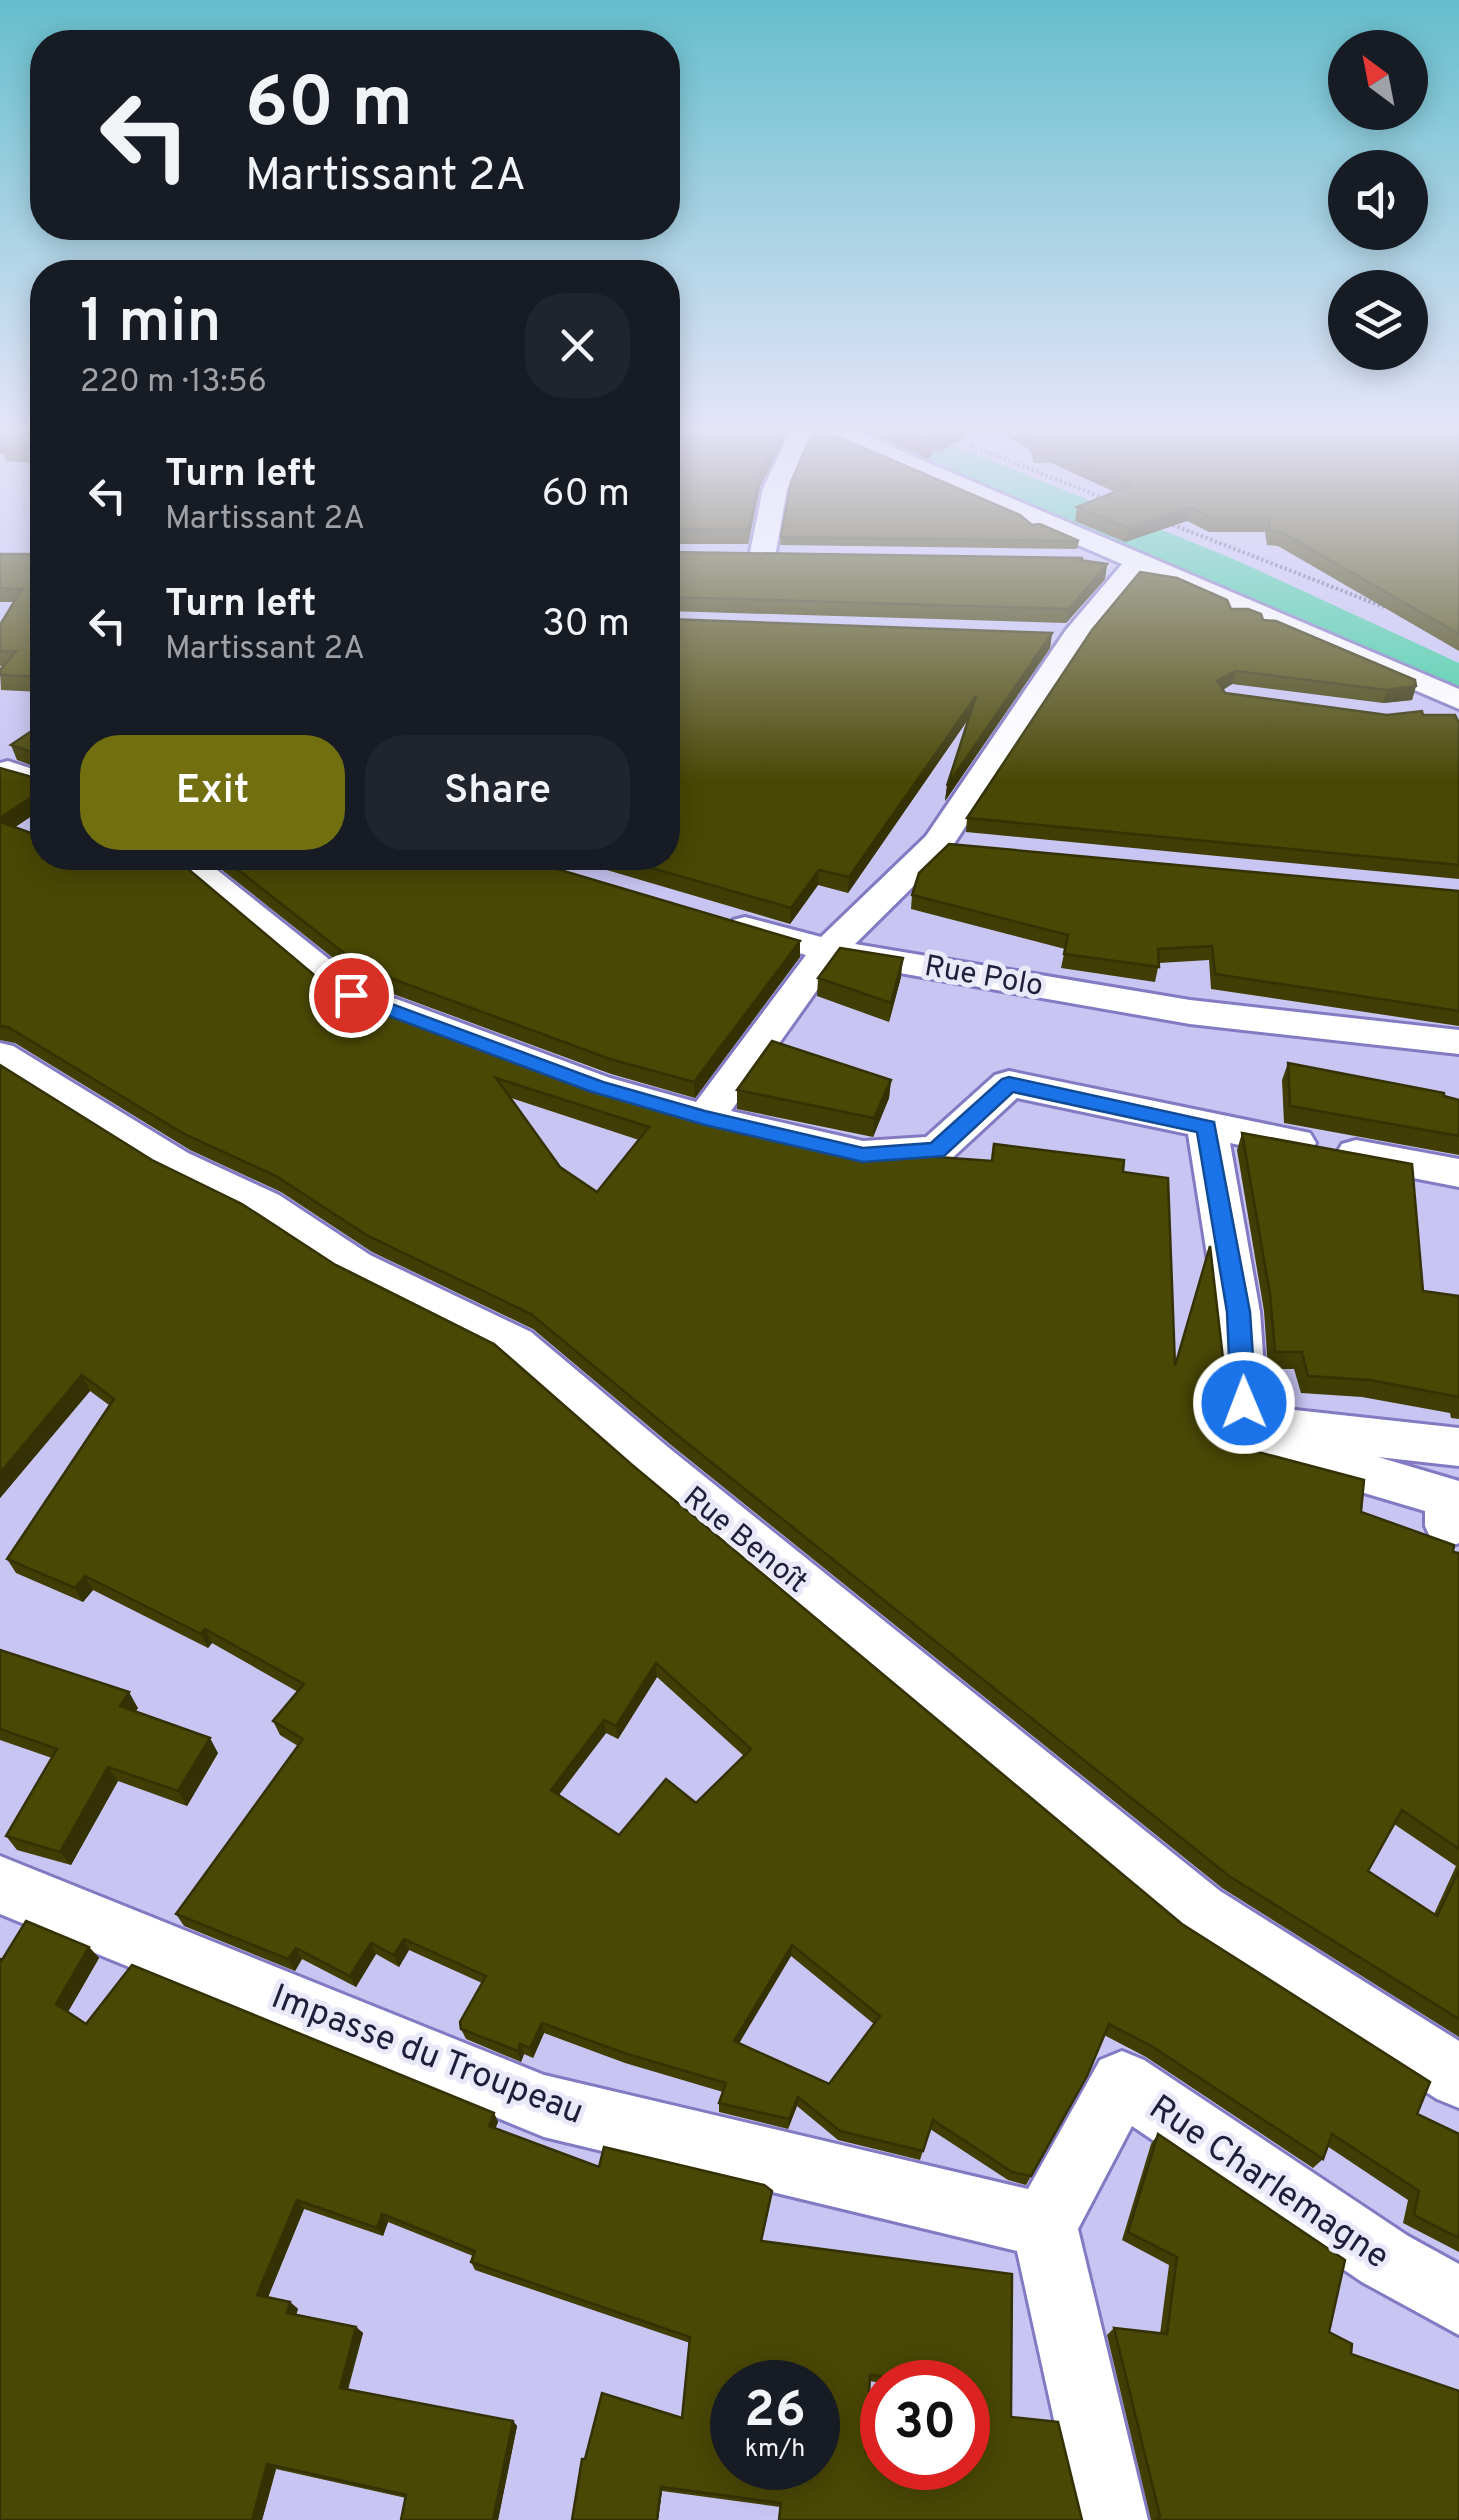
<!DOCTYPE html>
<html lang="en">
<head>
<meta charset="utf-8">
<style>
  :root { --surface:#171b24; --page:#20242c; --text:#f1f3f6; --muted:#9ea1a6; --accent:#716f10 }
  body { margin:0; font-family:Overpass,sans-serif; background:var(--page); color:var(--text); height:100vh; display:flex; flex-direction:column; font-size:38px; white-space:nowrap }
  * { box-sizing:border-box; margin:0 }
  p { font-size:32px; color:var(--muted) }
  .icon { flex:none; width:55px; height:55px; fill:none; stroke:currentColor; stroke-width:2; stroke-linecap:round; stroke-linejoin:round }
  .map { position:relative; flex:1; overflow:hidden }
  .drawer { position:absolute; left:30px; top:260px; width:650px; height:610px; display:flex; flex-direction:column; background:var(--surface); border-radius:40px; box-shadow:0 5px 25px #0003 }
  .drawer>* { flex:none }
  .guide { position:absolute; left:30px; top:30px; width:650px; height:210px; border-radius:40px; box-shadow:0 5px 25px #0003; background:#171b24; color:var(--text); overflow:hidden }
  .needle { width:65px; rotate:328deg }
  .fabs { position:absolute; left:1328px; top:30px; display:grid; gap:20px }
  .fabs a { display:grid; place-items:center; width:100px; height:100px; border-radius:50%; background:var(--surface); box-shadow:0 5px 25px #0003; font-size:50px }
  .speed { position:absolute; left:710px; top:2360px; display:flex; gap:20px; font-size:50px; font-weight:700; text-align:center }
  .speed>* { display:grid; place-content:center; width:130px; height:130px; border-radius:50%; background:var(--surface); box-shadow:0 5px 25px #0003; line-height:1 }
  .speed small { font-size:25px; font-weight:400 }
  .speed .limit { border:15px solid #d22; background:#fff; color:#111 }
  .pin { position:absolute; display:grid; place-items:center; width:85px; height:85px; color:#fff; margin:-42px; border:5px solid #fff; border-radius:50%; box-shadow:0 2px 10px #0007 }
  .me { position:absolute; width:110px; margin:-55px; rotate:359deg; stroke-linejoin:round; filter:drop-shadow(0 0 8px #0008) }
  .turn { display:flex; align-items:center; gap:35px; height:210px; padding:0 50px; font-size:45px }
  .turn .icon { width:130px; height:130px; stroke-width:2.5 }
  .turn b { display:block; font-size:70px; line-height:85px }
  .round { display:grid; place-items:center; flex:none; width:105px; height:105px; border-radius:40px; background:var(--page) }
  .head { display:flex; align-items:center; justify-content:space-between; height:170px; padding:0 50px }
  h1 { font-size:60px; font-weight:600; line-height:75px }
  .primary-button { display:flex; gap:20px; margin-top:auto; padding:20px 50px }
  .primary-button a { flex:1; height:115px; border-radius:40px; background:var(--accent); color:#fff; font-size:40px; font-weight:600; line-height:115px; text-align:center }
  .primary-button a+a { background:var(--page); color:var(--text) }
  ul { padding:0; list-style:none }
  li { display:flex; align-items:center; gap:30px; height:130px; padding:0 50px }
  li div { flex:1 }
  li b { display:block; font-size:38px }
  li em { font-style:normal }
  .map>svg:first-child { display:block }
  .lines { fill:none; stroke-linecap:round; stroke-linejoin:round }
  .river { fill:#40cda1; fill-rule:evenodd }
  .street-casing { stroke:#827ac2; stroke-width:6 }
  .path { stroke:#716e93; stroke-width:4; stroke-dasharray:2.5 2.5; stroke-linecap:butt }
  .street { fill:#fff; fill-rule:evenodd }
  .wall { fill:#403e04; fill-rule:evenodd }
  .shaded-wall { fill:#343204 }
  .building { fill:#4a4805; stroke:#343204; stroke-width:2.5; fill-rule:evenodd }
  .route { fill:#1a73e8; stroke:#114b97; stroke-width:2.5 }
  .labels { text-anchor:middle; stroke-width:10; stroke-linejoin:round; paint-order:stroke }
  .street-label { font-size:30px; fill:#211e3b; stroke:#eae9f9 }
  .near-street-label { font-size:35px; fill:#211e3b; stroke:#eae9f9 }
</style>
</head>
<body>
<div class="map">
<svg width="1459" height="2520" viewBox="0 0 1459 2520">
  <rect width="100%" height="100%" fill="#c8c5f3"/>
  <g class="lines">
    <!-- river -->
    <path class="river" d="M855 428H912L1238 561 1459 663V699L1440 694 1204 581 860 437Z"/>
    <defs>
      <g id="street">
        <path d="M792 428H847L1459 689V709L1142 573 1087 641 950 850 855 944 1190 1000 1459 1030V1054L1190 1024 837 962 731 1111 863 1141 926 1137 995 1075 1009 1071 1310 1133 1316 1143 1310 1153 1296 1157 1230 1143 1260 1312 1267 1411 1277 1408 1459 1428V1466L1378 1457 1459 1481V1543L1449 1547 1432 1541 1425 1526V1511L1226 1452 1220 1438 1222 1382 1216 1312 1188 1134 1017 1098 950 1160 936 1164 863 1169 705 1131 582 1096 338 1003 166 858H202L364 987 610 1078 696 1102 806 955 733 934 728 927 733 920 745 917 821 937 926 836 1066 630 1122 564 820 433 810 436 787 489 775 557 762 565 753 562 749 557 763 489Z"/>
        <path d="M8 761 42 772V791L0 778V763Z"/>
        <path d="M0 1043 13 1046 188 1153 279 1195 370 1255 531 1332 669 1448 1220 1891 1459 2041V2108L1437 2099 1178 1933 635 1476 499 1356 340 1277 249 1217 160 1173 0 1072Z"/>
        <path d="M1356 1140 1459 1159V1187L1342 1164 1336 1154 1342 1144Z"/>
        <path d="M0 1856 544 2075 1028 2189 1100 2060 1122 2051 1144 2060 1408 2236 1459 2264V2335L1362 2282 1132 2126 1078 2229 1148 2520H1076L1017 2251 544 2137 0 1914Z"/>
      </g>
    </defs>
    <!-- street casing -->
    <use href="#street" class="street-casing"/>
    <!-- path -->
    <g class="path">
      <path d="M971 446 1109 500"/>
      <path d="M1168 523 1384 607"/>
    </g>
    <!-- street -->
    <use href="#street" class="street"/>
  </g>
  <!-- wall -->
  <g class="wall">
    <path d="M0 428H42V478L39 477 36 463 6 461 4 454H0Z"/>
    <path d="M668 428H790L760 487 748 544H668Z"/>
    <path d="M858 428H980L939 452H932L931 457 928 459Z"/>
    <path d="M993 428H1459V651L1278 546 1267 545 1265 532H1209L1187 521 1125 542 1075 521 1077 507 1115 492 1051 463H1034L1030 450Z"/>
    <path d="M1032 525 1079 541 1077 549 780 545 781 537Z"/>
    <path d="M42 548V692L1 690 0 670 4 666H0V625L14 602H0V554H37Z"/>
    <path d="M668 552 1083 558V560L1107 564 1105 579 1066 623 668 611Z"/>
    <path d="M1231 609 1263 620 1416 686 1412 700 1383 703 1232 684 1223 690 1225 693 1387 715H1423L1459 723V879L966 832 967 818Z"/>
    <path d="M1052 633 1050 648 945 801 947 786 968 719 848 893 818 885 790 924 566 858H668Z"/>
    <path d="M42 724V809L15 827 332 990 579 1084 864 1157 1123 1172 1175 1364 1222 1423 1228 1438 1243 1448 1361 1512 1453 1552 1459 1553V2037L1222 1888 671 1445 533 1329 372 1252 281 1192 190 1150 15 1043 0 1040V768L39 779V768L17 760 11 745ZM511 1098 639 1140 597 1192 560 1167ZM1394 1824 1456 1866 1434 1914 1368 1871Z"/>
    <path d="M207 858H520L800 941V957L695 1098 611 1074 366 984Z"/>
    <path d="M1459 891V1026L1211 989 1209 960 1159 963 1155 982 1061 968 1065 949 911 909 912 895Z"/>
    <path d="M901 977 889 1022 817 996 818 978Z"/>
    <path d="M1288 1063 1459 1100V1155L1284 1123 1282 1080Z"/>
    <path d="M0 1065 631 1464 1182 1924 1417 2114 1459 2134V2252L1403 2223 1408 2200 1327 2146 1323 2159 1313 2168 1146 2057 1104 2035 1087 2076 1026 2185 1008 2180 930 2129 920 2160 838 2140 797 2106 788 2129 719 2112V2103L723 2092 625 2063 544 2033 533 2058 524 2054 521 2062 466 2039 461 2029 482 1983 409 1950 399 1967 376 1954 356 1987 302 1959 295 1971 184 1926 176 1914 298 1746 280 1735 273 1721 298 1692 212 1643 208 1648 93 1590 83 1602 16 1573 7 1559 109 1405 90 1391 0 1498ZM657 1677 744 1756 696 1803 619 1835 559 1795 606 1733 618 1739ZM791 1956 874 2024 829 2084 738 2044Z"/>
    <path d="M891 1080 889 1098 873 1137 737 1109V1090Z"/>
    <path d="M1242 1133 1423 1291 1459 1296V1419L1451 1418 1450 1413 1362 1397 1301 1393 1294 1369H1268L1264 1311 1237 1150Z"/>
    <path d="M0 1650 138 1708 135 1712 218 1753 187 1806 118 1781 71 1865 17 1850 6 1836 52 1758 0 1740Z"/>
    <path d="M26 1921 89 1947 99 1958 68 2012 86 2024 132 1965 494 2113 498 2122 495 2128 599 2167 604 2147 764 2185 772 2191 762 2241 1012 2274 1011 2417 1058 2422 1082 2520H779L780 2507 662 2491 658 2520H572L582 2459H585L602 2393 682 2418 690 2343 475 2270 471 2262 473 2256 388 2222 383 2236 304 2209 268 2297 290 2302 298 2309 296 2314 356 2327 363 2333 348 2390 513 2421 517 2426 498 2520H401L406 2498 276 2469 262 2520H0V1959L2 1960ZM869 2381 882 2383 968 2382V2468H882V2456L866 2453ZM732 2382H818V2468H732Z"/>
    <path d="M1158 2134 1329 2332 1351 2354 1459 2520H1151L1107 2335 1114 2328 1160 2334 1169 2265 1122 2240 1151 2144Z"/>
  </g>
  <!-- shaded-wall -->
  <g class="shaded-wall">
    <path d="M783 428H790L760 487 748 544V530L760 474Z"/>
    <path d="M959 428H980L939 452 940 439Z"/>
    <path d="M933 443 931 457 928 459 929 445Z"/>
    <path d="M1190 507 1187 521 1125 542 1128 528Z"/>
    <path d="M1107 564 1105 579 1066 623 1069 609Z"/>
    <path d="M1052 633 1050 648 945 801 947 786Z"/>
    <path d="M1236 671 1232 684 1214 695 1217 681Z"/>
    <path d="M1416 686 1412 700 1383 703 1387 690Z"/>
    <path d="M976 696 974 711 848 893 849 877Z"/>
    <path d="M42 790V809L2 836 0 831V818Z"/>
    <path d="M819 870 818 885 790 924 791 908Z"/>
    <path d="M800 941V957L695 1098 694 1082Z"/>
    <path d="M903 958 901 977 889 1022 891 1003Z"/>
    <path d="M891 1080 889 1098 873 1137 874 1118Z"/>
    <path d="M82 1375 90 1391 0 1498V1473Z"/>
    <path d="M85 1576 93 1590 83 1602 75 1588Z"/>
    <path d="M205 1629 212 1643 208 1648 201 1634Z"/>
    <path d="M656 1663 657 1677 618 1739 616 1726Z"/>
    <path d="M129 1692 138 1708 129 1721 120 1706Z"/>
    <path d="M604 1720 606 1733 553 1802 551 1790Z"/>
    <path d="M210 1738 218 1753 187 1806 178 1791Z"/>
    <path d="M108 1767 118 1781 71 1865 60 1852Z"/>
    <path d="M404 1939 409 1950 399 1967 394 1955Z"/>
    <path d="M371 1943 376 1954 356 1987 350 1976Z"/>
    <path d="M792 1945 791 1956 734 2052V2041Z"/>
    <path d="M89 1947 99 1958 66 2015 56 2004Z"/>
    <path d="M296 1948 302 1959 295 1971 288 1959Z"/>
    <path d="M542 2023 544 2033 533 2058 530 2048Z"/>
    <path d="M520 2044 524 2054 521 2062 518 2051Z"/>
    <path d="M798 2097 797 2106 788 2129 789 2119Z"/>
    <path d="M494 2113 498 2122 493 2135 489 2126Z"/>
    <path d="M297 2200 304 2209 266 2302 257 2295Z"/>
    <path d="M382 2214 388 2222 383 2236 377 2228Z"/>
    <path d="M290 2302 298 2309 295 2319 287 2313Z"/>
    <path d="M356 2327 363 2333 346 2394 340 2388Z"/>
    <path d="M513 2421 517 2426 498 2520H493Z"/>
    <path d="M267 2464 276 2469 262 2520H252Z"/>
    <path d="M661 2487 662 2491 658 2520H657Z"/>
  </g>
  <!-- building -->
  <g class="building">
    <path d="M0 428H42V450L2 448 9 441H0Z"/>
    <path d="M668 428H783L760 474 748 530 668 529Z"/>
    <path d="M890 428H959L940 439 925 437 933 443 929 445Z"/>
    <path d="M1019 428H1459V634L1281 532 1270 531 1269 518H1212L1190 507 1128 528 1077 507 1133 485 1053 449 1036 450 1032 436Z"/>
    <path d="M820 429 1020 515 1032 525 1040 524 1079 541 781 537 791 482 813 431Z"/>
    <path d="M42 548V677L0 675V670L16 651H0V625L22 589 0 588V554H37Z"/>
    <path d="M668 552 1083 558 1079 560 1107 564 1069 609 668 597Z"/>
    <path d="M1140 572 1177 578 1227 600 1231 609H1248L1261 614 1263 620 1276 621 1415 680 1416 686 1387 690 1236 671 1217 681 1225 693 1387 715 1422 711 1423 715H1455L1459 723V865L967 818 1092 630Z"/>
    <path d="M668 619 1052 633 947 786 976 696 849 877 819 870 791 908 617 858H668Z"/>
    <path d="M42 724V790L0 818V768L39 779 40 755 11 745Z"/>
    <path d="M0 822 42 837V858H98L119 865 130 858H175L332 990 579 1084 864 1157 896 1154 992 1161 994 1144 1124 1160 1123 1172 1168 1178 1175 1366 1210 1246 1224 1367 1222 1423 1228 1438 1243 1444V1448L1364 1480 1361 1512 1454 1545 1453 1552 1459 1553V1849L1402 1810 1368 1871 1437 1916 1459 1870V2019L1229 1876 671 1430 531 1314 368 1236 276 1176 184 1134 8 1027 0 1026ZM496 1078 649 1127 597 1192 560 1167Z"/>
    <path d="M949 844 1459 891V1011L1215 974 1212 946 1158 949 1159 967 1064 954 1068 935 912 895 919 873Z"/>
    <path d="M223 858H520L800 941 694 1082 610 1059 363 968Z"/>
    <path d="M840 948 903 958 891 1003 818 978Z"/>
    <path d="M772 1041 891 1080 874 1118 737 1090Z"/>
    <path d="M1288 1063 1444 1093V1096L1459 1100V1136L1290 1106Z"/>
    <path d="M0 1065 152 1160 242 1204 334 1264 494 1344 631 1464 1182 1924 1430 2082 1417 2114 1459 2134V2238L1414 2215 1419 2191 1332 2134 1323 2159 1153 2047 1109 2024 1087 2076 1031 2176 1012 2172 933 2120 923 2151 840 2131 798 2097 789 2119 719 2103 726 2083 624 2053 542 2023 530 2048 520 2044 518 2051 461 2029 460 2022 486 1976 404 1939 394 1955 371 1943 350 1976 296 1948 288 1959 176 1914 303 1739 273 1721 304 1684 205 1629 201 1634 85 1576 75 1588 7 1559 114 1399 82 1375 0 1473ZM656 1663 751 1749 696 1803 666 1779 619 1835 551 1790 604 1720 616 1726ZM792 1945 880 2016 829 2084 734 2041Z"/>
    <path d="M1242 1133 1412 1164 1423 1291 1459 1296V1397L1370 1380 1308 1376 1302 1352H1275L1270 1294Z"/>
    <path d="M0 1650 129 1692 120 1706 210 1738 178 1791 108 1767 60 1852 6 1836 57 1749 0 1729Z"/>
    <path d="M26 1921 89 1947 56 2004 86 2024 132 1965 494 2113 489 2126 599 2167 604 2147 764 2185 772 2191 761 2241 1012 2274 1011 2417 1058 2422 1082 2520H779L781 2503 661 2487 657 2520H572L582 2459H585L602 2393 682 2418 690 2337 471 2262 475 2251 382 2214 377 2228 297 2200 257 2295 290 2302 287 2313 356 2327 340 2388 513 2421 493 2520H401L406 2495 267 2464 252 2520H0V1959L2 1960ZM870 2375 927 2382H968V2468H963V2469L882 2468V2456L866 2453ZM732 2382H818V2468H732Z"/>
    <path d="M1158 2134 1345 2260 1329 2332 1352 2344 1351 2354 1459 2391V2520H1156L1160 2516 1114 2328 1167 2334 1177 2257 1128 2232Z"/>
  </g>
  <!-- sky -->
  <linearGradient id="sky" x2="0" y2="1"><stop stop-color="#65becc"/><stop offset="0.55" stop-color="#e6e5fa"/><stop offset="1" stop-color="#e6e5fa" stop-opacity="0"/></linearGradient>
  <rect width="1459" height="781" fill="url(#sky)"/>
  <!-- route -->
  <path class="route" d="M351 989 603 1082 705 1111 863 1148 931 1143 1002 1079 1009 1077 1214 1122 1250 1312 1256 1403 1252 1410H1235L1231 1403 1227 1312 1197 1132 1013 1092 944 1156 863 1162 705 1125 589 1091 344 999V991Z"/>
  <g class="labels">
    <!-- street labels -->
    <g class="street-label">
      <text transform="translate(984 975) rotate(10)" y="10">Rue Polo</text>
      <text transform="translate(746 1539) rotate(39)" y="10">Rue Benoît</text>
    </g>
    <!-- near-street labels -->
    <g class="near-street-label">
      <text transform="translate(428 2053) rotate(21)" y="12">Impasse du Troupeau</text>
      <text transform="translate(1270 2181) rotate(34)" y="12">Rue Charlemagne</text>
    </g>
  </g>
</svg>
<div class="fabs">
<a><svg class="needle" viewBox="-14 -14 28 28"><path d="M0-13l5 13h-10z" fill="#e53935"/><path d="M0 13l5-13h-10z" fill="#9ea1a6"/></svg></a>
<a><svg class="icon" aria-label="sound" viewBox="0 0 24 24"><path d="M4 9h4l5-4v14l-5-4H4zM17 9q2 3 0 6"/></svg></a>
<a><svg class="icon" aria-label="layers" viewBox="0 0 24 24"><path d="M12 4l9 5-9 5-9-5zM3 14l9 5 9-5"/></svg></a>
</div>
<div class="speed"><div>26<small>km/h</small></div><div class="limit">30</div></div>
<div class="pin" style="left:351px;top:995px;background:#d93025"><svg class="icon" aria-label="arrive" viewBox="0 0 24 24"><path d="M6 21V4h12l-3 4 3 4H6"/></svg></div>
<svg class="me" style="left:1244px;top:1403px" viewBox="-20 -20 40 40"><circle r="17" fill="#1a73e8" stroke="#fff" stroke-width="3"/><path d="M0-11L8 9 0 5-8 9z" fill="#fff"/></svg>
<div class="guide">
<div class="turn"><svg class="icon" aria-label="left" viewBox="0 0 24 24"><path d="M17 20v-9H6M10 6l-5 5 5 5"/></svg><div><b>60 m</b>Martissant 2A</div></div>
</div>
<section class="drawer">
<div class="head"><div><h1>1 min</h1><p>220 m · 13:56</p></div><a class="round"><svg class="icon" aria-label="close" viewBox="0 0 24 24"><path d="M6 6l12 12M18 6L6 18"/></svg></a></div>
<ul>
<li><svg class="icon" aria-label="left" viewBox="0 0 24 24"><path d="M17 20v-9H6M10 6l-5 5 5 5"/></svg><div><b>Turn left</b><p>Martissant 2A</p></div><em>60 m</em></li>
<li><svg class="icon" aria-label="left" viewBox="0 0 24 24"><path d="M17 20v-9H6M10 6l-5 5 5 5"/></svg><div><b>Turn left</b><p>Martissant 2A</p></div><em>30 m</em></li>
</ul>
<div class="primary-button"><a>Exit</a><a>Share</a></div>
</section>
</div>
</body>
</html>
